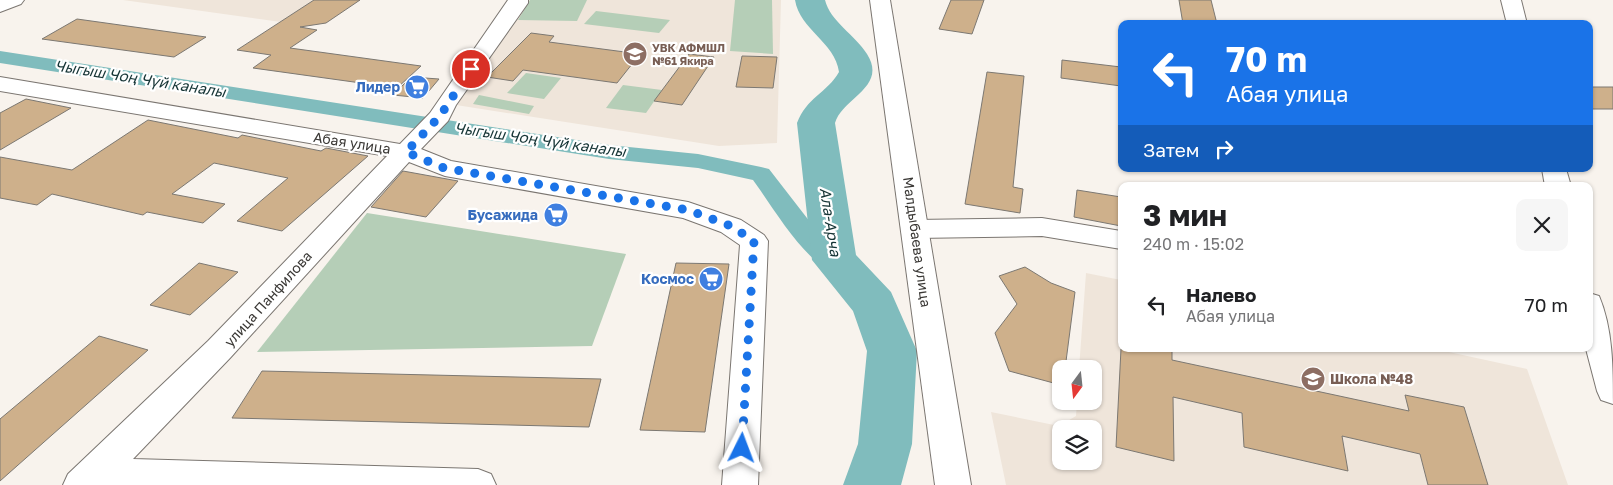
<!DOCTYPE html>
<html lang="ru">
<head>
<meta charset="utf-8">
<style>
  :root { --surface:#fff; --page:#f6f6f6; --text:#202124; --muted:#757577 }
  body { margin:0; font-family:"Golos Text",sans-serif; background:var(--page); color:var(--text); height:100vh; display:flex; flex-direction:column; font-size:19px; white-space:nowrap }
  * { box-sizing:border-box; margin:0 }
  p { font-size:16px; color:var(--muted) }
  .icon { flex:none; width:28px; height:28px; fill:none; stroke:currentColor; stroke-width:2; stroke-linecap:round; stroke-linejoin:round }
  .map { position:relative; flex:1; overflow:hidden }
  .sheet { position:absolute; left:1118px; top:182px; width:475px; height:170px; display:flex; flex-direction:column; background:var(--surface); border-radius:10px; box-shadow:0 1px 4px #0004 }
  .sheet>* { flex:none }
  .guide { position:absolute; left:1118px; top:20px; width:475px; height:152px; border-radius:10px; box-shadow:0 1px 4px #0004; background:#1a73e8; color:#fff; overflow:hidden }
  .needle { width:32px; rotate:195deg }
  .controls { position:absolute; left:1052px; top:360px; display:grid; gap:10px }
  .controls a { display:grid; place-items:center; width:50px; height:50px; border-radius:10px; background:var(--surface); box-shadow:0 1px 4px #0004; font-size:25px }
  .pin { position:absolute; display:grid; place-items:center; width:42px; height:42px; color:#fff; margin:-21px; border:2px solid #fff; border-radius:50%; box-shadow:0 1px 5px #0007 }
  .me { position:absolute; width:55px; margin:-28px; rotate:3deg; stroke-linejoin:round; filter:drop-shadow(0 0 4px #0008) }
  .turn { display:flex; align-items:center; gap:18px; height:105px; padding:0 25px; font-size:22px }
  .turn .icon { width:65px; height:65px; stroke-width:2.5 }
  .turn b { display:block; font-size:35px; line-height:42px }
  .then { display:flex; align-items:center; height:48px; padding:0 25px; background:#0003; gap:10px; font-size:19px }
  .round { display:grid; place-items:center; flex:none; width:52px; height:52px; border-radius:10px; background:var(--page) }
  .summary { display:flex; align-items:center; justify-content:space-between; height:85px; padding:0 25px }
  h1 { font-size:30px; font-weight:700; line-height:38px }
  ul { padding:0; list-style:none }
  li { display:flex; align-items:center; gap:15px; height:75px; padding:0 25px }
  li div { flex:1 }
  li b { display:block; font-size:19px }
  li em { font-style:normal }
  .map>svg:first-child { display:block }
  .built { fill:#efe5da; fill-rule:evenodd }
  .green { fill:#b5ceb7 }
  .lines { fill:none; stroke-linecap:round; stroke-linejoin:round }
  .canal { fill:#80bcbd; fill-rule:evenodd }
  .river { fill:#80bcbd; fill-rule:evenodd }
  .building { fill:#ceb08b; stroke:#7c7872 }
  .street-casing { stroke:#7b7671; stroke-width:2 }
  .secondary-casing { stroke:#7b7671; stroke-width:2 }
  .street { fill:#fff; fill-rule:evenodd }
  .secondary { fill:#fff; fill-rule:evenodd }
  .route { stroke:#1a73e8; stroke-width:9; stroke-dasharray:0 16.2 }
  .labels { text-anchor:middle; stroke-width:4.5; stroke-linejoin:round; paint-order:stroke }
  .far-education-label { font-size:11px; font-weight:bold; fill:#785e54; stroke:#fff; text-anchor:start }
  .shop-label { font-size:14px; font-weight:bold; fill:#366cbe; stroke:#fff; text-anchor:end }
  .street-label { font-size:14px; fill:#3b3936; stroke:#fff }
  .education-label { font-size:14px; font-weight:bold; fill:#785e54; stroke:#fff; text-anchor:start }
  .water-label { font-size:15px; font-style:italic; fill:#163536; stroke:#fff }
</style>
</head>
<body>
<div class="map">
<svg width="1613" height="485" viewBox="0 0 1613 485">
  <rect width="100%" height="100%" fill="#f8f3ed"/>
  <!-- built -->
  <g class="built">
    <path d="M123 0H314L281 22Z"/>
    <path d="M526 0H781L777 143 719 146 456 105 526 3Z"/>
    <path d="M1086 273 1121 280V349H1435L1527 369 1568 485H1006L991 412 1059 426 1076 416 1077 401H1094V369H1079ZM1061 429H1094V461H1061Z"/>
  </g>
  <!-- green -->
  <g class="green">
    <path d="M530 0H587L577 21 518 20Z"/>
    <path d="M735 0H772L773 54 730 51Z"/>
    <path d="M596 11 670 20 659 33 584 24Z"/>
    <path d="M526 73 561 78 544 99 507 93Z"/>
    <path d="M623 85 662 90 646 113 606 108Z"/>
    <path d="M479 95 534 106 529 114 473 104Z"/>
    <path d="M367 213 626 254 592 346 257 352Z"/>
  </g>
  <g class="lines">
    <!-- canal -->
    <path class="canal" d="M0 51 609 145 698 154 761 167 769 169 824 240 843 254 847 260 843 266C837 268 831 270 825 267 800 254 770 203 753 180L698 168 609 159 0 63Z"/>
    <!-- river -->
    <path class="river" d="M795 0H825C830 21 855 35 867 54 888 87 842 98 835 123L856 255 891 292 917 351 912 444 901 485H843L858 444 867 351 853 311 812 260 797 123C807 97 826 94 839 72 835 42 800 30 795 0Z"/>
  </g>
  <!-- building -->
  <g class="building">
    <path d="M314 0H360L326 23 300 27 317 30 290 48 421 66 397 88 253 68 271 55 237 50Z"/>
    <path d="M951 0H984L972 34 939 29Z"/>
    <path d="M1179 0H1211L1217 24H1183Z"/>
    <path d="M77 19 206 37 174 57 42 39Z"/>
    <path d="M531 33 554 36 549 42 640 54 617 83 523 70 513 81 487 77Z"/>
    <path d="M689 54 714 57 682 105 654 101Z"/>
    <path d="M742 56 777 57 773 88 736 87Z"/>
    <path d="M1062 60 1121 67V86L1061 78Z"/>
    <path d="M987 72 1024 76 1013 187 1023 189 1020 213 965 204Z"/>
    <path d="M411 77 439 79 423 98 393 95Z"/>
    <rect x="1589" y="87" width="24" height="22"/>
    <path d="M26 99 71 108 0 150V113Z"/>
    <path d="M148 120 238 138 242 135 321 151 326 148 368 156 282 231 237 221 288 178 214 163 172 194 225 204 203 223 147 212 143 215 52 194 37 205 0 198V157L72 170Z"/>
    <path d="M403 171 458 181 426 217 371 207Z"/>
    <path d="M1077 190 1121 197V226L1074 217Z"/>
    <path d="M199 263 238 272 190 315 150 305Z"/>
    <path d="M676 263 729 264 705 432 640 430Z"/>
    <path d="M1025 267 1051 283 1075 292 1065 369H1061V385L1009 371 995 333 1017 304 999 276Z"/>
    <path d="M99 336 148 350 0 481V419Z"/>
    <path d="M1121 349H1172V360L1409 411 1405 395 1464 407 1488 485H1428L1420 454 1342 436 1348 471 1244 447 1242 413 1173 397 1174 461 1116 447Z"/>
    <path d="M262 371 601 379 589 427 232 418Z"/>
  </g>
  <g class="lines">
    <defs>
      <g id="street">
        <path d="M508 0H528V3L456 105 448 121 421 149 451 161 688 202 741 220 764 235 768 241 758 485H722L740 245 721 232 683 218 445 176 409 162 230 358 133 459 478 469 491 474 496 485H63L68 474 208 341 387 156 0 91V77L400 144 430 113Z"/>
        <path d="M1501 0H1521L1527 24H1507Z"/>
        <path d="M1542 169H1566L1571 186H1545Z"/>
        <path d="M1042 218 1121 231V249L1042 236 915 238 905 235 901 229 905 223 915 220Z"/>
        <path d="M1589 293 1599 296C1613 329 1613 368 1613 404L1601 400 1597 391 1586 349H1589Z"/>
      </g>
      <g id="secondary">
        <path d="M0 0H24L21 4 0 12Z"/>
        <path d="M870 0H890L971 485H935Z"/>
      </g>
    </defs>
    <!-- street casing -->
    <use href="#street" class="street-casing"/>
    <!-- secondary casing -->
    <use href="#secondary" class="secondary-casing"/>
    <!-- street -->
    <use href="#street" class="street"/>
    <!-- secondary -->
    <use href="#secondary" class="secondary"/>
  </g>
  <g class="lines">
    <!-- route -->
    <path class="route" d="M471 69 440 116 406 152 444 168 688 210 731 226 754 241 742 448"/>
  </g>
  <!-- icons -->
  <defs>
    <symbol id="school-disc" viewBox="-11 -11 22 22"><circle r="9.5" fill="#8d6e63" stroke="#fff"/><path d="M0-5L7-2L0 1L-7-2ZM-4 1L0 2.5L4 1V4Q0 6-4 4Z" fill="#fff"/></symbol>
    <symbol id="supermarket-disc" viewBox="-11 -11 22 22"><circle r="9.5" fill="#3f7fe0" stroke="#fff"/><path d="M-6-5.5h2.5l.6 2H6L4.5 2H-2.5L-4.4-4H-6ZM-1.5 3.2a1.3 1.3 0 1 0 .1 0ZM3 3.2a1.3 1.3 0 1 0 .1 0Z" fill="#fff"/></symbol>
  </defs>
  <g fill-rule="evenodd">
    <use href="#school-disc" x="621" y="40" width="28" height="28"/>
    <use href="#supermarket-disc" x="403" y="73" width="28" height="28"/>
    <use href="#supermarket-disc" x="542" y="201" width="28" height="28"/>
    <use href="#supermarket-disc" x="697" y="265" width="28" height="28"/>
    <use href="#school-disc" x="1299" y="365" width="28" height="28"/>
  </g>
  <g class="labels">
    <!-- far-education labels -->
    <g class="far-education-label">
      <text x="652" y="52">УВК АФМШЛ<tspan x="652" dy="13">№61 Якира</tspan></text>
    </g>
    <!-- shop labels -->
    <g class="shop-label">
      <text x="400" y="92">Лидер</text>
      <text x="538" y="220">Бусажида</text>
      <text x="694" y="284">Космос</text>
    </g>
    <!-- street labels -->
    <g class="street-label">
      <text transform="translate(352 143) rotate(9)" y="5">Абая улица</text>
      <text transform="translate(917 242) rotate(82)" y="5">Малдыбаева улица</text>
      <text transform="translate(268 299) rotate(-48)" y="5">улица Панфилова</text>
    </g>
    <!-- education labels -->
    <g class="education-label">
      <text x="1330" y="384">Школа №48</text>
    </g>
    <!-- water labels -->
    <g class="water-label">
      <text transform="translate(140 79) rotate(9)" y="5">Чыгыш Чоң Чүй каналы</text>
      <text transform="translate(540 140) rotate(8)" y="5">Чыгыш Чоң Чүй каналы</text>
      <text transform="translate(830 222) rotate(81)" y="5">Ала-Арча</text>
    </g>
  </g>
</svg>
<div class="controls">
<a><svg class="needle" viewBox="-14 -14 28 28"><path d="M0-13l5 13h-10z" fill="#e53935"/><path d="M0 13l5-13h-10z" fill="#757577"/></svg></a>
<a><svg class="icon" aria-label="layers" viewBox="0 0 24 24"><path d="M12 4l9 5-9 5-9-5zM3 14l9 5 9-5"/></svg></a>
</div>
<div class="pin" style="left:471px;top:69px;background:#d93025"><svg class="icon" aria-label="arrive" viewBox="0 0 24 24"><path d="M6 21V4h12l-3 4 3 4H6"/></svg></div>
<svg class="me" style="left:742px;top:448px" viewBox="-20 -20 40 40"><path d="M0-17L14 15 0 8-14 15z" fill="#1a73e8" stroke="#fff" stroke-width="4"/></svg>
<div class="guide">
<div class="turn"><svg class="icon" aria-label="left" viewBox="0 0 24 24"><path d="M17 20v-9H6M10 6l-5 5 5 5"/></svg><div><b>70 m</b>Абая улица</div></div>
<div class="then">Затем<svg class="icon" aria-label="right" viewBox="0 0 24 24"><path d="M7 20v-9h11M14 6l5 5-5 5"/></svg></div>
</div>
<section class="sheet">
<div class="summary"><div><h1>3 мин</h1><p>240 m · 15:02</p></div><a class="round"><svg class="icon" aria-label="close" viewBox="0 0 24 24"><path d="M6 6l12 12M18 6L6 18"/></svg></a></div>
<ul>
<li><svg class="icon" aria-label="left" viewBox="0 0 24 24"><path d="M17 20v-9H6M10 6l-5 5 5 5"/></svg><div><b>Налево</b><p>Абая улица</p></div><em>70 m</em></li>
</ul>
</section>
</div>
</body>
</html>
